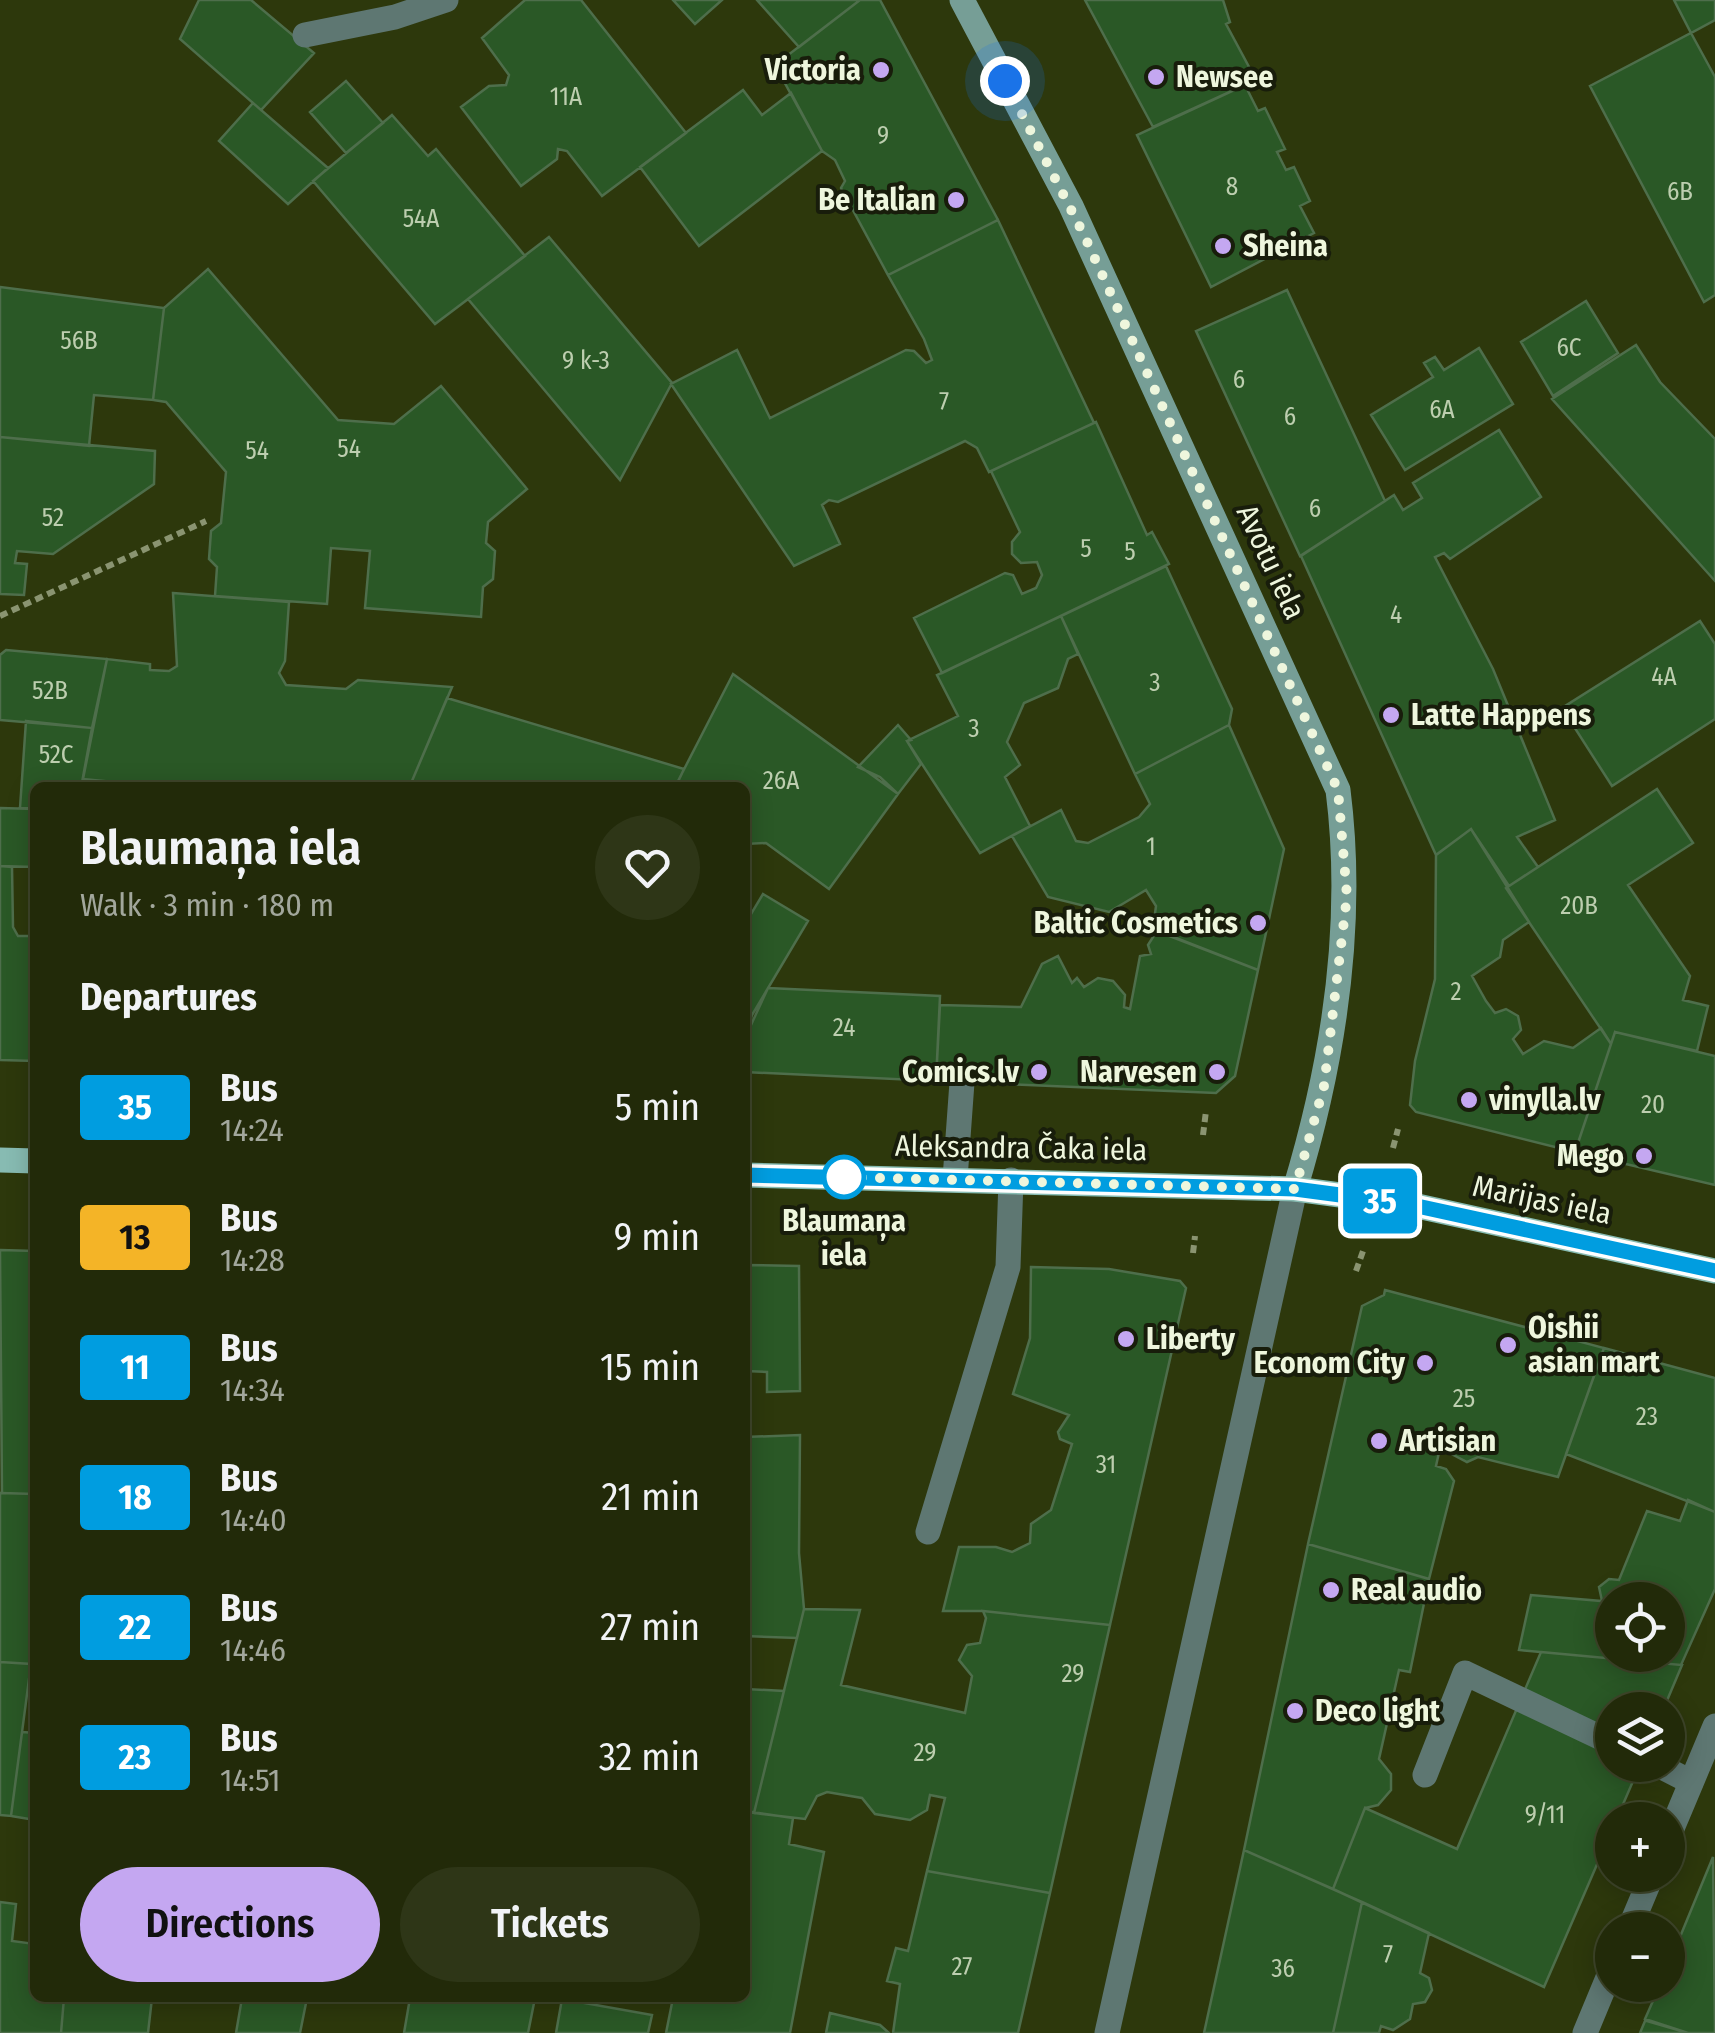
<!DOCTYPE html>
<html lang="en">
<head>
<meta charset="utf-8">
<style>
	:root { --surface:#222a09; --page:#2e3617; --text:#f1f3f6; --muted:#a2a79c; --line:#3f462a; --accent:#c4a7f1 }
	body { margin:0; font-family:"Fira Sans Condensed",sans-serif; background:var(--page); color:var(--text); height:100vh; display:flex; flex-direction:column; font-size:38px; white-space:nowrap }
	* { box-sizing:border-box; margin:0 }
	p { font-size:32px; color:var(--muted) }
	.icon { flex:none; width:55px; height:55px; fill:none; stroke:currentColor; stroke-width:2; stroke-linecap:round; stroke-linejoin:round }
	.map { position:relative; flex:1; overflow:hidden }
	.sheet { position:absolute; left:30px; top:782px; width:720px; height:1220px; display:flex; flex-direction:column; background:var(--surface); border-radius:15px; box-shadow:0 5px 25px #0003,0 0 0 2px var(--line) }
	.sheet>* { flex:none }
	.badge { padding:0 20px; border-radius:8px; font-size:35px; line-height:65px }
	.tools { position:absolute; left:1595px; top:1582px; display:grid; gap:20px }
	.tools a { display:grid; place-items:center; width:90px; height:90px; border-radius:50%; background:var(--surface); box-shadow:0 5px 25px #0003,0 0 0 2px var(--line); font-size:50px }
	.you { position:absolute; width:50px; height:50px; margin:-25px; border:8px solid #fff; border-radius:50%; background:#1a73e8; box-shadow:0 0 0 15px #1a73e833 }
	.map>.badge { position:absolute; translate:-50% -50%; box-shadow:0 0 0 5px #fff }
	h2 { padding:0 50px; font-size:38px; line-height:90px }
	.round { display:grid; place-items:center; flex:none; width:105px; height:105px; border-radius:52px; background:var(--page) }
	.head { display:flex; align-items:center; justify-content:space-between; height:170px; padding:0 50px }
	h1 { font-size:48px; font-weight:600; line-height:75px }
	.button { display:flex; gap:20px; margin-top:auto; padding:20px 50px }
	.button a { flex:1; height:115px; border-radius:60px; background:var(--accent); color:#111; font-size:40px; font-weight:600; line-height:115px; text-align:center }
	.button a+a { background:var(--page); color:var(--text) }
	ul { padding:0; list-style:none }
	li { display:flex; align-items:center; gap:30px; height:130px; padding:0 50px }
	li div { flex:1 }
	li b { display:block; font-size:38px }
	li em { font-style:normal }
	li .badge { min-width:110px; font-weight:700; text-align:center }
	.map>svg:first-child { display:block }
</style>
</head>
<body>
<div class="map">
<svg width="1715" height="2033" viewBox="0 0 1715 2033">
	<rect width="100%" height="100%" fill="#2d380c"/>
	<path fill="#2a5826" stroke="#4e6e4b" stroke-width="2.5" fill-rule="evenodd" d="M199,0h52l63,53 -53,57 -81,-71z
		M525,0h56l105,133 -84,63 -35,-45 -9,-2 -1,10 -36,27 -60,-79 28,-21 17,-1 3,-10 -27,-37z
		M673,0h49l-27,24z
		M757,0h103l-61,47z
		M860,0h20l118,220 -110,55 -47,-87 4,-7 -10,-21 -13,-9 -47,-86z
		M1085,0h138l7,22 -4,2 30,56 -103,47z
		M1674,0h41v20l-24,13z
		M1691,33l24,44v218l-11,7 -114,-216z
		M346,81l37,42 -37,30 -36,-41z
		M1245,85l13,26 7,-3 20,41 -8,3 9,18 8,-3 16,34 -10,5 14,27 -103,54 -74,-152z
		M743,90l19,25 29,-22 31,58 -123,95 -59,-79z
		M253,103l75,65 -40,36 -69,-63z
		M392,115l36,41 8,-7 89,107 -90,68 -122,-143z
		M998,220l96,203 -105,49 -12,-24 -12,-7 -127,61 -9,-2 -7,5 18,39 -46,22 -123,-182 66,-34 33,68 136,-68 8,1 12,12 6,-3 -8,-21 -36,-64z
		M549,237l123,146 -52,97 -152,-181z
		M208,269l130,151 56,4 47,-38 86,103 -39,33 -2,21 9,8 -2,28 -10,8 -2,30 -116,-9 5,-57 -39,-3 -4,56 -112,-8 2,-29 -8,-8 2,-28 10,-8 5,-51 -60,-70 -13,-2 11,-92z
		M0,287l164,21 -11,92 -59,-5 -5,51 -89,-9z
		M1287,290l98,211 -85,55 -104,-225z
		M1586,301l32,52 -65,43 -32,-54z
		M1636,345l24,37 55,57v142l-163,-182z
		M1479,348l34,56 -108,66 -34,-55 62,-38 -9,-14 11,-6 9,13z
		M1096,422l51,113 5,-3 17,32 -227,109 -28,-55 91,-45 8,2 9,19 14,-6 6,-13 -5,-13 -16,1 -9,-9v-12l8,-10 -29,-61z
		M1499,430l42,67 -91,62 -6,-6 -9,4 58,112 62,151 -38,17 21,30 -29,19 -38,-57 -35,26 -135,-299 93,-61 9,15 19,-12 -9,-15z
		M0,437l155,14 -1,33 -101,70 -36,-3 -2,12 12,1 -3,31 -24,-1z
		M1166,566l66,143 -3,16 -94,49 -74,-158z
		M173,593l116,9 -4,59 -6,12 7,12 60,4 12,-9 94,7 -43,101h-233l-93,-9 24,-120 43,5v6l19,1 8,-5z
		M1061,616l17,38 -10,5 -10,29 -34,15 -17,39 13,23 -15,12 25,49 -50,27 -73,-112 51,-25 -21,-41z
		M1700,621l15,23v75l-103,67 -50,-78z
		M6,650l101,9 -15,69 -92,-8v-65z
		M733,674l165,120 -69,95 -63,-46 -21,1v-56h-61l-7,-5z
		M447,698l237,71 -9,19h-266z
		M26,721l66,7 -11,60h-46v21l-15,-1z
		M898,725l13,15 -4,1 14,23 -23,30 -18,-17 -22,-10z
		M1229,725l55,124 -26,121 -105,-41 3,-23 -10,-16 -37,22 -61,-15 -36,-61 49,-26 15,31 12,2 51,-26 11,-13 -15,-30z
		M1657,789l36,54 -65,42 62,91 -7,24 25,6 -11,45 -82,-19 -4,12 -105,-156z
		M0,808l35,1v58l-35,-1z
		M1471,829l58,93 -26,18 -3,17 -28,19 14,25 9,12 11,-4 12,7 3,14 -8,9 10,15 21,-13 29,7 28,-20 10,16 -36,108 -159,-40 -6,-7 5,-44 20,-82 1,-124z
		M0,866l12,1 1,60 5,9h17v125l-35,-1z
		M763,894l45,27 -56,94 -7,23v-114z
		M1146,927l112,43 -23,106 -19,17 -280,-12 4,-76 81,2 21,-43 16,-8 14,27 5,-5 7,9 14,-9 15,3 12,14 -1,12 6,2 10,-53 11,-2 -3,-9 7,-11z
		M768,988l172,8 -4,85 -191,-9v-34z
		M1615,1032l100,24v129l-140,-33z
		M0,1250l35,1v243l-33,-1z
		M745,1265l54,1 1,125 -33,1v-20l-22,-1z
		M1031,1267l78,2 71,12 6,7 -76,337 -127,-14h-40l16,-64h37l16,5 18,-9 1,-19 20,-14 21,-66 -12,-5 -2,-7 11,-17 -56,-21 17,-56z
		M1385,1290l219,58 -46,129 -80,-20 -11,5 -27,-14 -4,18 10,3 8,12 -25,98 -121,-35 54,-238 22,-11z
		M1604,1348l111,30v134l-149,-58z
		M800,1435l-1,118 5,56 -7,29 -52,-2v-199z
		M0,1493l35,1v194l-7,-1 3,-23 -31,-2z
		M1688,1500l27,12v77l-34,76 -162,-15 12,-55 71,6 -3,-14 10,-8 10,1 28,-69 33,10zM1612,1600h56v55h-56z
		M1308,1544l121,35 -19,93 -11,-2 -20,89 12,15v16l-13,15 -13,3 -32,81 -89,-39z
		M804,1609l56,1 -19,75 124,28 7,-37 -13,-16 8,-15 13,-2 6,-25 -3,-7 127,14 -60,268 -123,-22 18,-73 -15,-3 -3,15 -17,10 -35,-6 -13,-16 -35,-6 -10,4 -12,23 -51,-6z
		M1541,1652l141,13 -19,45h-51v55h28l-96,222 -211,-98 32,-81 92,41z
		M0,1662l31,2 -20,152 -11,-1z
		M745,1689l39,2 -30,122 -9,-2z
		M22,1732l13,1v87l-24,-4z
		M745,1811l48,7 -4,26 35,8 -34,181h-124l7,-35h72z
		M1244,1850l118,52 -29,131h-129z
		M1713,1857l2,176h-27l-43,-14 15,-34h8v-19z
		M927,1871l123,22 -32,140h-125l7,-49 -13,-3 9,-33 12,3z
		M0,1902l16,2 -4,37 23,3v54h29l-3,35h-61z
		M1362,1902l67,31 -9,40 9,5 3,12 -7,12 -12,2 -3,15 -17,11 -12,-4 -2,7h-46z
		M64,1998h88l-4,35h-87z
		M242,1998h65l-7,35h-64z
		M410,1998h125l-7,35h-124z
		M562,1999l90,16 -4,18h-92z
		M830,2013l50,12 9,8h-63z
		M1645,2021h2l41,12h-48z"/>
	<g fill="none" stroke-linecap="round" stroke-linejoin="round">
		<path stroke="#8a9471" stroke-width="6" stroke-dasharray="8 5" stroke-linecap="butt" d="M0,616l206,-95
			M1203,1135l3,-24
			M1393,1148l5,-19
			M1193,1253l2,-17
			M1356,1271l7,-20"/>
		<path stroke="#5e7772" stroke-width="25" d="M305,35l90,-18 51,-17
			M955,1179l7,-97
			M928,1532l80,-265 3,-87
			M1658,1765l33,17
			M1425,1775l40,-102 147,70"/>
		<path stroke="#5e7772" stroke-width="25" d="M1668,1838l47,-112
			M1629,1930l23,-55
			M1107,2033l188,-844
			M1585,2033l27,-65"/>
		<path stroke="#769e96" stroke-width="25" d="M962,0l109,206 267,584c17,134 -4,270 -43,399"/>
		<path stroke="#87bbb2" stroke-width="25" d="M0,1160l35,1
			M745,1175l550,14 113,15 307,67"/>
	</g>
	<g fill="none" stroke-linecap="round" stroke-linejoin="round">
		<g stroke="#fff" stroke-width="22">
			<path id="line" d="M745,1175l550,14 113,15 307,67"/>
		</g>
		<use href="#line" stroke="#009de0" stroke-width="15"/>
		<path stroke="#eef6dd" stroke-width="10" stroke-dasharray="0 18" d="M844,1177l451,12 29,-103 16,-132 7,-58 -9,-106 -254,-555 -79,-154"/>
	</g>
	<g fill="#c4a7f1" stroke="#181d0b" stroke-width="4">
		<circle cx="881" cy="70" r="10"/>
		<circle cx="1156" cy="77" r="10"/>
		<circle cx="956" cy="200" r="10"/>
		<circle cx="1223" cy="246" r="10"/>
		<circle cx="1391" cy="715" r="10"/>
		<circle cx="1258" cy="923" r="10"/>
		<circle cx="1039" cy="1072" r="10"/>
		<circle cx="1217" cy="1072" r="10"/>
		<circle cx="1469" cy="1100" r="10"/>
		<circle cx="1644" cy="1156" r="10"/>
		<circle cx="1126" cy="1339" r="10"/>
		<circle cx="1508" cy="1345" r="10"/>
		<circle cx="1425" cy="1363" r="10"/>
		<circle cx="1379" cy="1441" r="10"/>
		<circle cx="1331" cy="1590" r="10"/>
		<circle cx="1295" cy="1711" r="10"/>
	</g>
	<circle fill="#fff" stroke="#009de0" stroke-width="5" cx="844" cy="1177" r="20"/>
	<g text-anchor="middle" stroke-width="8" stroke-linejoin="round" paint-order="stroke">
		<g font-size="25" fill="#bdceaf">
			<text x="566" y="105">11A</text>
			<text x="883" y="144">9</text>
			<text x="1232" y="195">8</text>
			<text x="1680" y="200">6B</text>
			<text x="421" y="227">54A</text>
			<text x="79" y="349">56B</text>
			<text x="1569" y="356">6C</text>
			<text x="586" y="369">9 k-3</text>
			<text x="1239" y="388">6</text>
			<text x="944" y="410">7</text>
			<text x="1442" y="418">6A</text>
			<text x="1290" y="425">6</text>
			<text x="349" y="457">54</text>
			<text x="257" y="459">54</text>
			<text x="1315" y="517">6</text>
			<text x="53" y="526">52</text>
			<text x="1086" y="557">5</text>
			<text x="1130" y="560">5</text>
			<text x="1396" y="623">4</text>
			<text x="1664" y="685">4A</text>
			<text x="1155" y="691">3</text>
			<text x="50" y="699">52B</text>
			<text x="974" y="737">3</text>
			<text x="56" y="763">52C</text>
			<text x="781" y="789">26A</text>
			<text x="1151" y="855">1</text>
			<text x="1579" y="914">20B</text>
			<text x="1456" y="1000">2</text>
			<text x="844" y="1036">24</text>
			<text x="1653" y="1113">20</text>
			<text x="1464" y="1407">25</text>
			<text x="1647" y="1425">23</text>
			<text x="1106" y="1473">31</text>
			<text x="1073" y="1682">29</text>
			<text x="925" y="1761">29</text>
			<text x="1545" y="1823">9/11</text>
			<text x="1388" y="1963">7</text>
			<text x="962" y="1975">27</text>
			<text x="1283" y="1977">36</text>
		</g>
		<g font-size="30" font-weight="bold" fill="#eef6dd" stroke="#181d0b" text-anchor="start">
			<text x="861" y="80" text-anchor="end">Victoria</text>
			<text x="1176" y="87">Newsee</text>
			<text x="936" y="210" text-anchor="end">Be Italian</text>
			<text x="1243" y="256">Sheina</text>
			<text x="1411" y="725">Latte Happens</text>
			<text x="1238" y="933" text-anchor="end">Baltic Cosmetics</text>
			<text x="1019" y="1082" text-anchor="end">Comics.lv</text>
			<text x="1197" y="1082" text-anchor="end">Narvesen</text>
			<text x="1489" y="1110">vinylla.lv</text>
			<text x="1624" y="1166" text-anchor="end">Mego</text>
			<text x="1528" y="1338">Oishii<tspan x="1528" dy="34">asian mart</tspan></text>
			<text x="1146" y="1349">Liberty</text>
			<text x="1405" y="1373" text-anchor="end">Econom City</text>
			<text x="1399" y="1451">Artisian</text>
			<text x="1351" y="1600">Real audio</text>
			<text x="1315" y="1721">Deco light</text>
		</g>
		<g font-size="30" fill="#eef6dd" stroke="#181d0b">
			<text transform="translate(1271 562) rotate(65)" y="10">Avotu iela</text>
			<text transform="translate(1021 1148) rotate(1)" y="10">Aleksandra Čaka iela</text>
			<text transform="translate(1542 1200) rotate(12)" y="10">Marijas iela</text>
		</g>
		<g font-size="30" font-weight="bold" fill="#eef6dd" stroke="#181d0b">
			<text x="844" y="1231">Blaumaņa<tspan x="844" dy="34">iela</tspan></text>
		</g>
	</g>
</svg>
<div class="tools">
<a><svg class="icon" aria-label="locate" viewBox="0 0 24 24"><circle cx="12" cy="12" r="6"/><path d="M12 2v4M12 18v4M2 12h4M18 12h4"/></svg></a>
<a><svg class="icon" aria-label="layers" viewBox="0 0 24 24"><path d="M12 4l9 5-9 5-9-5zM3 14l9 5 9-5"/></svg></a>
<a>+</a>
<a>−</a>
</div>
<div class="you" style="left:1005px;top:81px"></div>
<b class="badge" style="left:1380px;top:1201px;background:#009de0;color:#fff">35</b>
<section class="sheet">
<div class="head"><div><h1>Blaumaņa iela</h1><p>Walk · 3 min · 180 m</p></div><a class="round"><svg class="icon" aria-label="heart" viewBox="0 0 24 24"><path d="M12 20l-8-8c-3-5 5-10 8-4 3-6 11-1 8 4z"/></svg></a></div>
<h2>Departures</h2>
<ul>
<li><span class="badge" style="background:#009de0;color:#fff">35</span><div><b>Bus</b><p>14:24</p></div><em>5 min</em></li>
<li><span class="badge" style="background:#f4b427;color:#111">13</span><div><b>Bus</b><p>14:28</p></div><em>9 min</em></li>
<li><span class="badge" style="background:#009de0;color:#fff">11</span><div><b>Bus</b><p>14:34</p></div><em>15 min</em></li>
<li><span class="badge" style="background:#009de0;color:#fff">18</span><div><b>Bus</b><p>14:40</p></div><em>21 min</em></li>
<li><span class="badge" style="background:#009de0;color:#fff">22</span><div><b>Bus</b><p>14:46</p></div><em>27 min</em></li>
<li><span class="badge" style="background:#009de0;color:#fff">23</span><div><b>Bus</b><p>14:51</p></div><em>32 min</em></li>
</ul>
<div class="button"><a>Directions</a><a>Tickets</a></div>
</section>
</div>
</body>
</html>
